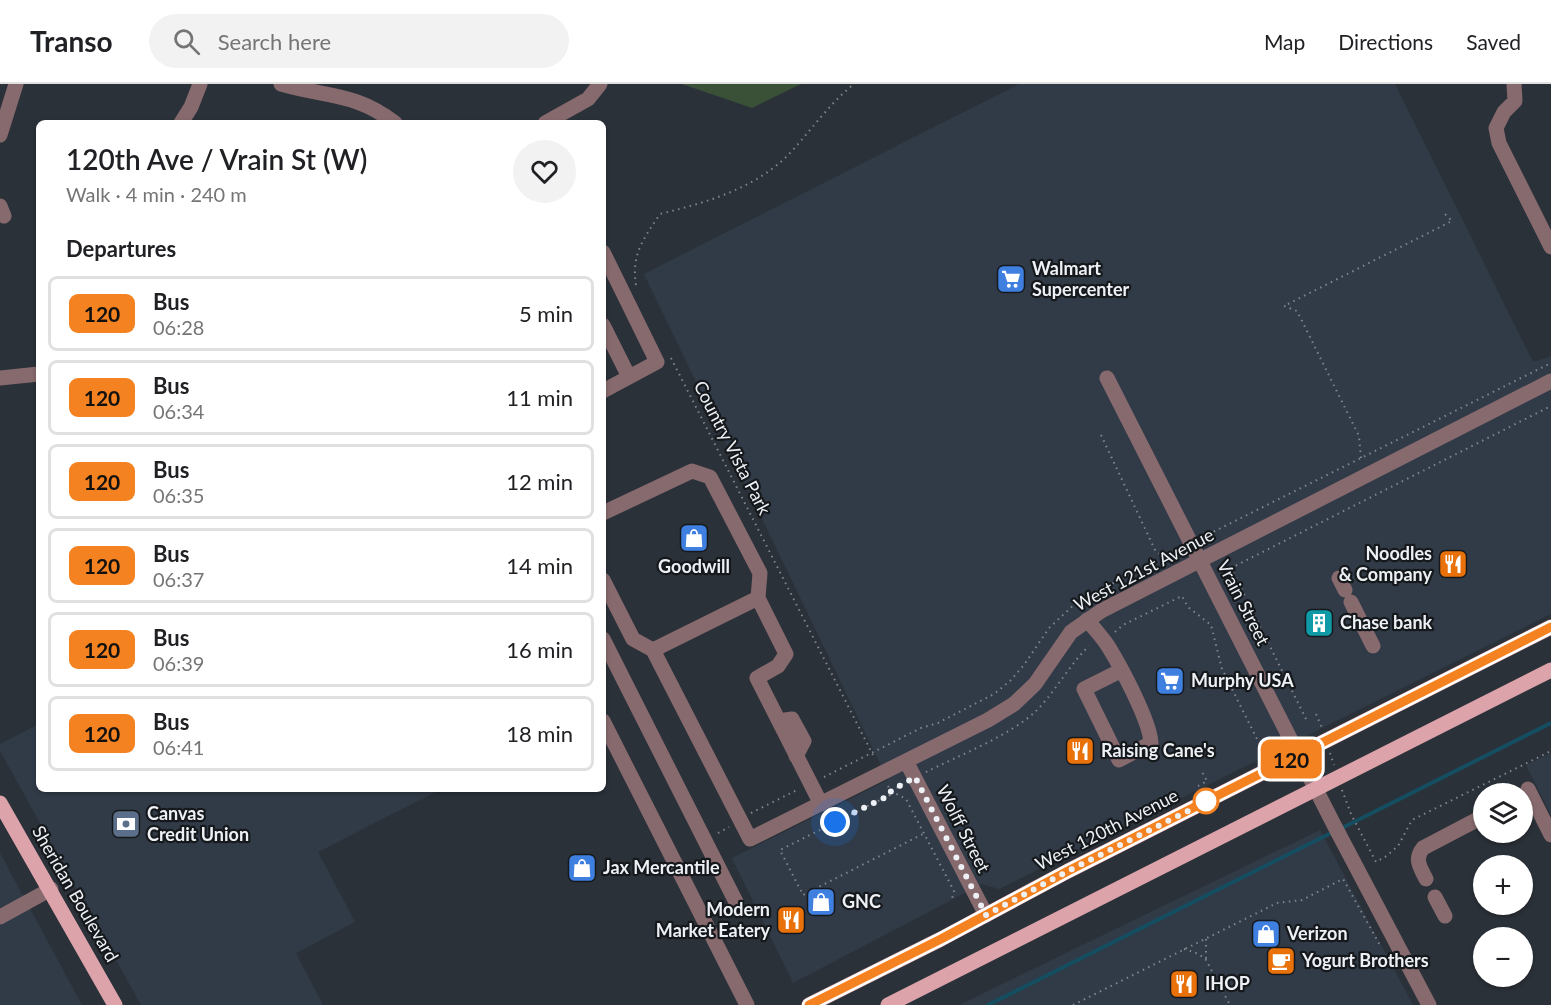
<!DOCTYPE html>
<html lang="en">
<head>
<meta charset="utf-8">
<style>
	:root { --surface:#fff; --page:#f2f2f2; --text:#202124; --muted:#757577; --line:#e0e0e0 }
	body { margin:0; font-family:Lato,sans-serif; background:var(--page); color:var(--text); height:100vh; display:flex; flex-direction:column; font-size:22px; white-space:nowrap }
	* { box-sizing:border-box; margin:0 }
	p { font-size:20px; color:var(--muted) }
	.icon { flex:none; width:33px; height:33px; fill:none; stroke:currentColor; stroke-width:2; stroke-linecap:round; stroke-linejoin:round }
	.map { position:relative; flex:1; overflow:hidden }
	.details { position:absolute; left:36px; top:36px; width:570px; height:672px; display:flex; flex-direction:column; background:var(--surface); border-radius:9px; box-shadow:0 2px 4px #0004 }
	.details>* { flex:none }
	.badge { padding:0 12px; border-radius:9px; font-size:21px; line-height:39px }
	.fabs { position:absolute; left:1473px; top:699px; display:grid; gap:12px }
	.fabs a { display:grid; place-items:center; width:60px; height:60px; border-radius:50%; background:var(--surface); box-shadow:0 2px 4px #0004; font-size:30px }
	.you { position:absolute; width:30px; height:30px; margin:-15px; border:4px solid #fff; border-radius:50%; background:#1a73e8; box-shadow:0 0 0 9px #1a73e833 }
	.map>.badge { position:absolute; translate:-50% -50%; box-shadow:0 0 0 3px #fff }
	h2 { padding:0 30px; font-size:22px; line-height:54px }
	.round { display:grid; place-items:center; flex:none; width:63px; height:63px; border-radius:32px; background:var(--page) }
	.headline { display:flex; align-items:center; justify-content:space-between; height:102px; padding:0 30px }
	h1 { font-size:28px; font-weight:600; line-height:45px }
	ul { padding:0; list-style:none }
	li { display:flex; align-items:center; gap:18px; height:75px; margin:0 12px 9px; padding:0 18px; border:3px solid var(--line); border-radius:9px }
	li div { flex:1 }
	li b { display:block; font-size:22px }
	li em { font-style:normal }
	li .badge { min-width:66px; font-weight:700; text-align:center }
	header { display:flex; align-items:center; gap:36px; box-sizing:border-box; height:84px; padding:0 30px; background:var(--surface); border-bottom:2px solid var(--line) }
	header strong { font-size:28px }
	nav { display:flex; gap:33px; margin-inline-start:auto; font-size:21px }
	.search { width:420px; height:54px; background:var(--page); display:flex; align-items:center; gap:15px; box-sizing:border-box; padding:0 21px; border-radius:33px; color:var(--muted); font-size:22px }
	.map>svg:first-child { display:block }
</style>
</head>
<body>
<header>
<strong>Transo</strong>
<div class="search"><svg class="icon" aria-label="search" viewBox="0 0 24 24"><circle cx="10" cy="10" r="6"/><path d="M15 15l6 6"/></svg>Search here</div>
<nav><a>Map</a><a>Directions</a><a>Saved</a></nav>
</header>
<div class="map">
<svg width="1551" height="921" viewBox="0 0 1551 921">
	<rect width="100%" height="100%" fill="#2b3139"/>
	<path fill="#313b48" d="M1019,0h376l138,278 18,-6v258l-552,275 -17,-5 -189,99 -61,-125 156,-78 -244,-506z
		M39,640v65h402l-123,63 37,70 -59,31 27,52h-182l-141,-254v-7z
		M1551,669v62l-25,-50z
		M1320,746l93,175h-454z
		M0,769l82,152h-82z"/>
	<path fill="#3a5138" d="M682,0h119l-49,24z"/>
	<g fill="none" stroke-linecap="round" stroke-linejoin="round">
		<path stroke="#154d61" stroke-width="4" d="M1340,745l211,-106
			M988,921l345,-173"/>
		<path stroke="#81868d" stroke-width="2" stroke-dasharray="1.5 4.5" stroke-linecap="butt" d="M636,201c-5,-31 8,-47 24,-71 48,-12 97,-26 131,-62 21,-23 39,-49 63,-68
			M671,274l204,401
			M1101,351l55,117 10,4
			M1361,374l-2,-22 -62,-125 -13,-5 168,-85 -10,-10
			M1203,453l348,-174
			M1115,548l8,-7 59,-29 6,11 23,18 11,44 37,74
			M1316,630l6,14
			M1306,635l-75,-151 320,-162
			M1330,669l4,12
			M926,688c32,-16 85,-37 110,-61 20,-20 33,-46 53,-65
			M824,693l97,-49 17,-5 56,-29 16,-13 14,-16 25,-37 28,-26 102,-53
			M903,700l-12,7 -1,4 -110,55 23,45 120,-61
			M888,702l3,5 15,8 48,92 -2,8
			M1198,702l9,-5 -5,-9
			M1342,706l9,24 25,48 9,-5 13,-11 14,-26 139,-69
			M751,729l46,-23
			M718,749l11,-6
			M1206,855v21
			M1184,865l15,5 7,6 24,45
			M1073,921l204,-102 25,-3 41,-21 37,66"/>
		<path stroke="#876a6e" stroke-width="15" d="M281,0c44,13 74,8 114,39
			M1514,0l1,17 -11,11 -8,16 3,15 52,104
			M181,39l10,-16 9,-23
			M545,39l43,-24 12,-15
			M0,51l16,-51
			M0,122l4,10
			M603,168l54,110 -54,29
			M603,241l26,52
			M0,294l39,-4
			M1107,294l226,445 96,182
			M603,429l89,-42 18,6 50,96 -2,25
			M1339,494l6,12
			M603,496l30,59 20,11
			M1351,518l22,44
			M1087,536c7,8 15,17 21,26 13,21 42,75 43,97l-32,17 -35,-71 36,-18
			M603,555l134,265
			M603,637l144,284
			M779,637l13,-2 12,22 -8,15
			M906,677l80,154
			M1528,705l23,46
			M821,720l-64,-126 21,-12 8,-12 -28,-56 -105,52 97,189 238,-119 26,-16 21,-20 36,-52 30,-21 450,-230
			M1426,795c-6,-12 -12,-20 -3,-31l61,-32
			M1435,813l10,19
			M0,833l51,-28"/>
		<path stroke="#dca3aa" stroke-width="15" d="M0,719l115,202
			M809,921l132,-66 127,-68 483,-244
			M888,921l663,-335"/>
	</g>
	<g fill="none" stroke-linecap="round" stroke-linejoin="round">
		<g stroke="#fff" stroke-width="14">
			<path id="line" d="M809,921l132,-66 127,-68 483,-244"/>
		</g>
		<use href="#line" stroke="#f58220" stroke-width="9"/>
		<path stroke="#edf1f6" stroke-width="6" stroke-dasharray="0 10.8" d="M835,738l55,-27 1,-4 24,-14 71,138 82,-44 140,-70h-2"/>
	</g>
	<defs>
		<g id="supermarket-square" transform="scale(1.5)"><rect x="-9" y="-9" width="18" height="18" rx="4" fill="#3f7fe0" stroke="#16191c"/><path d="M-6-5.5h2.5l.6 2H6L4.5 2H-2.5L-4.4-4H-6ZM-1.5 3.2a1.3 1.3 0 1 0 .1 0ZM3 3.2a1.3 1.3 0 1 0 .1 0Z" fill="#fff"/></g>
		<g id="shop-square" transform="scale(1.5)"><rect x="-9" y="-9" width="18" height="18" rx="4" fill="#3f7fe0" stroke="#16191c"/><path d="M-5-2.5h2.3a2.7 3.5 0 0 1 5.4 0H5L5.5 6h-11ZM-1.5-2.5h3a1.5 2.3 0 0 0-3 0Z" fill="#fff"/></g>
		<g id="restaurant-square" transform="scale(1.5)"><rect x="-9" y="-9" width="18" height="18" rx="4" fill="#e8710a" stroke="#16191c"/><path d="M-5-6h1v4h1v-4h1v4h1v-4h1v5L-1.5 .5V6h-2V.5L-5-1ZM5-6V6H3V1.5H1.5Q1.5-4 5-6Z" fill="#fff"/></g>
		<g id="building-square" transform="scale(1.5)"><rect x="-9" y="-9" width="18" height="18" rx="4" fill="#0f9aa8" stroke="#16191c"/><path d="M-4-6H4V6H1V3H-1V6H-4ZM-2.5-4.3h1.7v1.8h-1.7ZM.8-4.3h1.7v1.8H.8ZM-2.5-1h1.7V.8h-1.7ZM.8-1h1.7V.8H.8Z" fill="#fff"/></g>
		<g id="bank-square" transform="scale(1.5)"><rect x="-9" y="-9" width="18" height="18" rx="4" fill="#5c6f8a" stroke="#16191c"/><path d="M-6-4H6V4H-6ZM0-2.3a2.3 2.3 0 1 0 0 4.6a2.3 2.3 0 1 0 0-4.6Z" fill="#fff"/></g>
		<g id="cafe-square" transform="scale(1.5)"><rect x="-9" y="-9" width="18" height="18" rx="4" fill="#e8710a" stroke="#16191c"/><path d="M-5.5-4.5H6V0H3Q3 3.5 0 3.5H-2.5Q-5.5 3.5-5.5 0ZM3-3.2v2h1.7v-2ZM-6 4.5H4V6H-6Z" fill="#fff"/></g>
	</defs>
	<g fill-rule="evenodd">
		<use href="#supermarket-square" x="1011" y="195"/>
		<use href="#shop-square" x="694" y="454"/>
		<use href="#restaurant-square" x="1453" y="480"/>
		<use href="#building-square" x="1319" y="539"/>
		<use href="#supermarket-square" x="1170" y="597"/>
		<use href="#restaurant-square" x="1080" y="667"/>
		<use href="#bank-square" x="126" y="740"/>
		<use href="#shop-square" x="582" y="784"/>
		<use href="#shop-square" x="821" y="818"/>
		<use href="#restaurant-square" x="791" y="836"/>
		<use href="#shop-square" x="1266" y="850"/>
		<use href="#cafe-square" x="1281" y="877"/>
		<use href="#restaurant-square" x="1184" y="900"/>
	</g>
	<circle fill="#fff" stroke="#f58220" stroke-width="3" cx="1206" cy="717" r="12"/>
	<g text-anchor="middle" stroke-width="4.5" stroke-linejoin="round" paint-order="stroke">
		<g font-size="18" font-weight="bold" fill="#edf1f6" stroke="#16191c" text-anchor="start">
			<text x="1032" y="191">Walmart<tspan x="1032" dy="21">Supercenter</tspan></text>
			<text x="1432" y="476" text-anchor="end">Noodles<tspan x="1432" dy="21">&amp; Company</tspan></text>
			<text x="694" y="489" text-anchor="middle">Goodwill</text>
			<text x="1340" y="545">Chase bank</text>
			<text x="1191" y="603">Murphy USA</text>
			<text x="1101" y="673">Raising Cane's</text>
			<text x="147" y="736">Canvas<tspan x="147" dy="21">Credit Union</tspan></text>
			<text x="603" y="790">Jax Mercantile</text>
			<text x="842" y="824">GNC</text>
			<text x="770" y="832" text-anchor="end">Modern<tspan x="770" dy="21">Market Eatery</tspan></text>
			<text x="1287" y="856">Verizon</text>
			<text x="1302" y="883">Yogurt Brothers</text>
			<text x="1205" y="906">IHOP</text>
		</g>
		<g font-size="18" fill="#edf1f6" stroke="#16191c">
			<text transform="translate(732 364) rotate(63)" y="6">Country Vista Park</text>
			<text transform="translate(1144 486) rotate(-28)" y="6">West 121st Avenue</text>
			<text transform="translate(1243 519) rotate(63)" y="6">Vrain Street</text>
			<text transform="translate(963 745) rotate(63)" y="6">Wolff Street</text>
			<text transform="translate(1107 746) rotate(-27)" y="6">West 120th Avenue</text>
			<text transform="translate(75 810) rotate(60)" y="6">Sheridan Boulevard</text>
		</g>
	</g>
</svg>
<div class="fabs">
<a><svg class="icon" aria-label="layers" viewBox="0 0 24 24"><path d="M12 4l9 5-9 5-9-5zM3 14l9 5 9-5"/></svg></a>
<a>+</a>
<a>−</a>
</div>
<div class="you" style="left:835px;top:738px"></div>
<b class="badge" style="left:1291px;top:675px;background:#f58220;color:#111">120</b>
<section class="details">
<div class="headline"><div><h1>120th Ave / Vrain St (W)</h1><p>Walk · 4 min · 240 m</p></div><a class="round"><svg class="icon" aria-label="heart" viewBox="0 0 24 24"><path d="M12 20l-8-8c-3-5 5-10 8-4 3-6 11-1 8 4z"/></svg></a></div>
<h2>Departures</h2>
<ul>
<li><span class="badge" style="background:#f58220;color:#111">120</span><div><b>Bus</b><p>06:28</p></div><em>5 min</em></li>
<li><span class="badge" style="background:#f58220;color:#111">120</span><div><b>Bus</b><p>06:34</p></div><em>11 min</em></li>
<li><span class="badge" style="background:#f58220;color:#111">120</span><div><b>Bus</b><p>06:35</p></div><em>12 min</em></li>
<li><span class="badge" style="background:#f58220;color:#111">120</span><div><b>Bus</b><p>06:37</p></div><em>14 min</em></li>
<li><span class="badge" style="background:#f58220;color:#111">120</span><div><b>Bus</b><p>06:39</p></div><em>16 min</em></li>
<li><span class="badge" style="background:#f58220;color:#111">120</span><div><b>Bus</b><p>06:41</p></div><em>18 min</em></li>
</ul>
</section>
</div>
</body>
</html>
